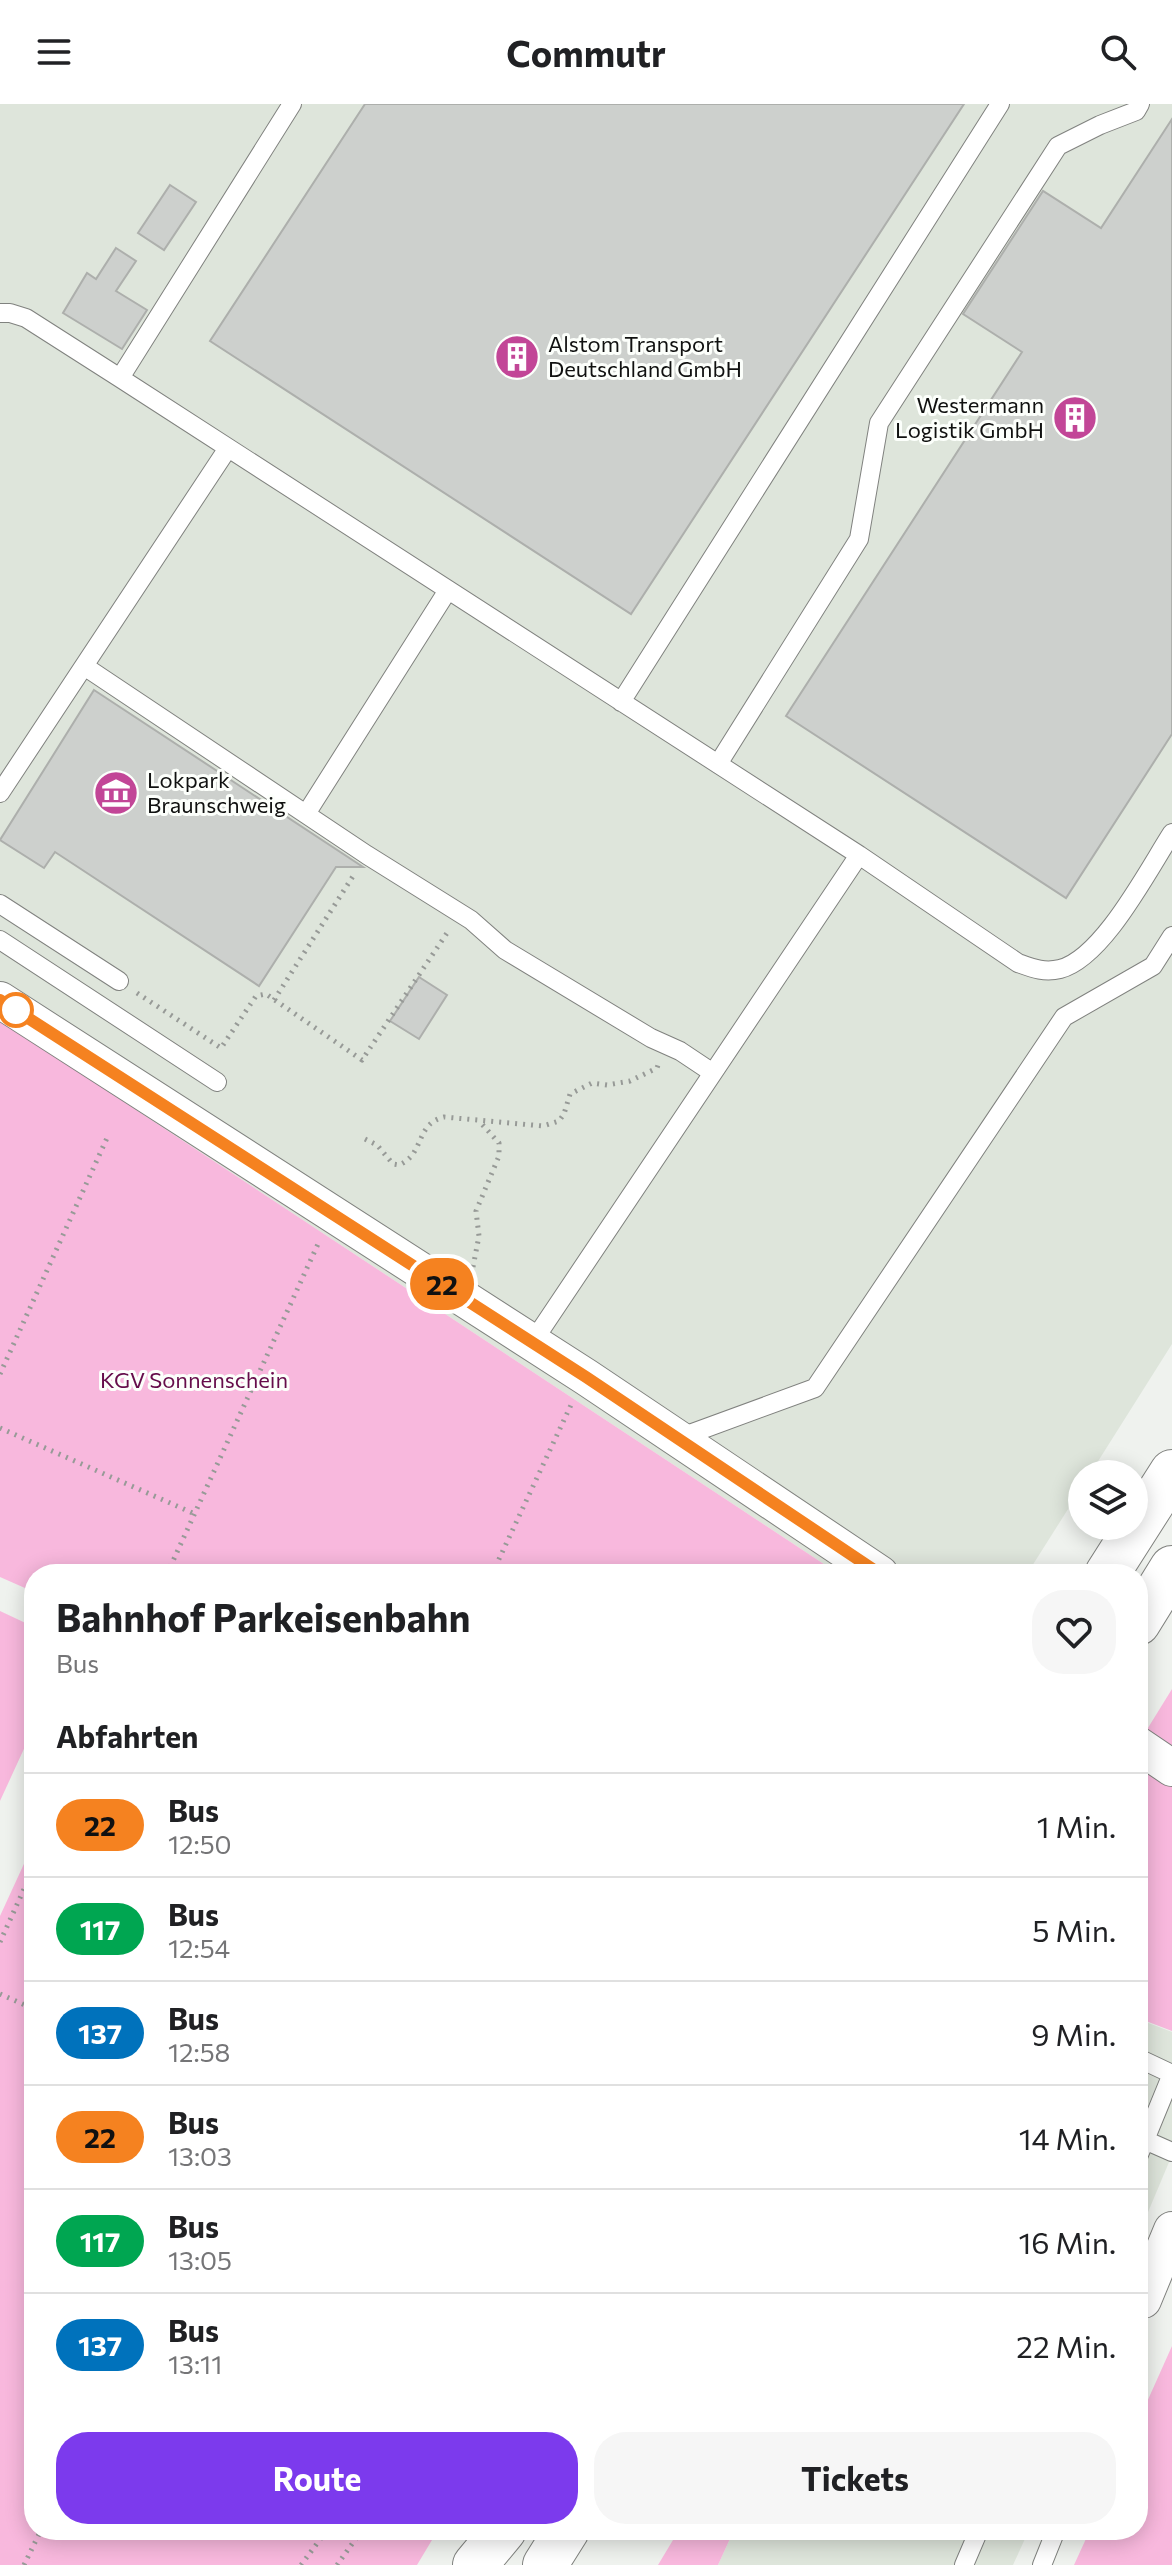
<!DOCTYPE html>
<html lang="de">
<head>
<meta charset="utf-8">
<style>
	:root { --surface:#fff; --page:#f6f6f6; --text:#202124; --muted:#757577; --line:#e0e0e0; --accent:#7c3aed }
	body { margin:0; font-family:Commissioner,sans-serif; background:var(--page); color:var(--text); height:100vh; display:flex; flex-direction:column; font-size:30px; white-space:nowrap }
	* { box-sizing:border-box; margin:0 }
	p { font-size:26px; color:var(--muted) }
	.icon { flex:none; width:44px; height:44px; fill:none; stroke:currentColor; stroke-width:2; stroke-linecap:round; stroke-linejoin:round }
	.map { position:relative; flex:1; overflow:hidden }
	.drawer { position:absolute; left:24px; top:1460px; width:1124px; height:976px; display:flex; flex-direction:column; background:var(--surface); border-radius:32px; box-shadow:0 4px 20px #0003 }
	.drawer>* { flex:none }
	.badge { padding:0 16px; border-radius:26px; font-size:28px; line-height:52px }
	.buttons { position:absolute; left:1068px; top:1356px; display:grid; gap:16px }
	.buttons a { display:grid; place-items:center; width:80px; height:80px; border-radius:50%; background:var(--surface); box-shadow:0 4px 20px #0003; font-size:40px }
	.map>.badge { position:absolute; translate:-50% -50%; box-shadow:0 0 0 4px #fff }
	h2 { padding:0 32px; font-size:30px; line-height:72px }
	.round { display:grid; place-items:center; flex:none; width:84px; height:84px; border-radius:32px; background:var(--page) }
	.headline { display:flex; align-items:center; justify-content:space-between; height:136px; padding:0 32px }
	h1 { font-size:38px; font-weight:700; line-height:60px }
	.cta { display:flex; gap:16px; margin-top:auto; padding:16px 32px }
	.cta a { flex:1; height:92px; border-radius:32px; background:var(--accent); color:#fff; font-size:32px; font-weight:700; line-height:92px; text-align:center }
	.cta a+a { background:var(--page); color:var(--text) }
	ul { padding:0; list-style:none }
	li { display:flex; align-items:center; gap:24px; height:104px; padding:0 32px; border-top:2px solid var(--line) }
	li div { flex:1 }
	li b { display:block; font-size:30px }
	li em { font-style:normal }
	li .badge { min-width:88px; font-weight:700; text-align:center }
	header { display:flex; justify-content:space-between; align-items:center; height:104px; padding:0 32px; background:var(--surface); font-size:36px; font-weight:700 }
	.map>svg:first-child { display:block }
</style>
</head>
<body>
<header><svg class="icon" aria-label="menu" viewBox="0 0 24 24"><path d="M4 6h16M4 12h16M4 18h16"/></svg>Commutr<svg class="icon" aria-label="search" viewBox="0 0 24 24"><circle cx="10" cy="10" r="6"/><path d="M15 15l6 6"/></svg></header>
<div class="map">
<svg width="1172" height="2461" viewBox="0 0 1172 2461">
	<rect width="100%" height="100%" fill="#eff2ee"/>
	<path fill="#dee5db" d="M0,0h1172v1240l-82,130h-8v13l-55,87h-188l-839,-554z
		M1138,1915l34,13v123l-34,81z
		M734,2426h295l-16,35h-295z"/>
	<path fill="#f8b8dd" d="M0,916l839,554h-805v18l-34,-15z
		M0,1507l34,16v100l-34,74z
		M1172,1585v342l-34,-13v-274z
		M34,1738v688h404l-21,35h-417v-649z
		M1172,2242v219h-98l16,-35h48v-108z
		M679,2426h55l-16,35h-60z"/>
	<path fill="#cdd0cd" stroke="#adafac" stroke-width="2" d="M365,0h599l-333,510 -421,-273z
		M1172,15v615l-106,164 -280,-182 236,-364 -59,-38 80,-123 58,37z
		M170,81l26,17 -32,48 -26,-17z
		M116,144l20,13 -20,30 31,19 -25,39 -59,-36 24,-40 9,6z
		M94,586l269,177h-27l-77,119 -204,-134 -11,16 -44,-28z
		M419,873l28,18 -28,44 -29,-18z"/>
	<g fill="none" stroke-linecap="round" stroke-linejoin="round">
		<g stroke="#80827f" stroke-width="20">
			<path id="lane" d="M0,209h10l16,5 94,60 739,477 159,108c14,5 26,10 42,6 43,-11 88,-99 112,-136
				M120,274l172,-274
				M84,562l283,189 104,65 34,30 146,88 29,13 33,22
				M621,598l379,-598
				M718,660l141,-225 20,-116 179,-277 42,-21 36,-14 4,-7
				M0,689l228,-345
				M306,710l142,-224
				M0,800l119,77
				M0,836l217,142
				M532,1239l327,-488
				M676,1335l139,-51 249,-371 89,-51 19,-30
				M1138,1954l34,16
				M1138,2033l34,15
				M1138,2053l34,-83
				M964,2461l15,-35
				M1042,2461l14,-35"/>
		</g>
		<g stroke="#80827f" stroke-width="38">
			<path id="street" d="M0,896l586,377 294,197
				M1138,1641l34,23
				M1143,2196l29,-70"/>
		</g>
		<g stroke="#80827f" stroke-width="46">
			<path id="highway" d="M1107,1470l65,-102
				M1138,1519l34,-55
				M475,2461l29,-35
				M545,2461l22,-35"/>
		</g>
		<path stroke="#979a97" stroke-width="5" stroke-dasharray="2 6" stroke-linecap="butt" d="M137,889l84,55 35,-52 10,-2 96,66 85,-127
			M274,896l81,-127
			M365,1035l12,6 16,19 6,1c26,-11 16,-41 45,-48l99,9 16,-5 5,-7 6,-20 22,-11 15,2 23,-4 27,-13 1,-3
			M473,1163l6,-31 -3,-25 23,-55v-13l-19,-21
			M0,1270l107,-236
			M0,1324l195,86
			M167,1470l151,-330
			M492,1470l79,-169
			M0,1838l34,-75
			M0,1890l34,15
			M24,2461l17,-35
			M301,2461l26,-35
			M337,2461l25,-35"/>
		<use href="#lane" stroke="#fff" stroke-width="18"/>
		<use href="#street" stroke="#fff" stroke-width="36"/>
		<use href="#highway" stroke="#fff" stroke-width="44"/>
	</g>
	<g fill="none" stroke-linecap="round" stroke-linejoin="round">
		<g stroke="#fff" stroke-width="18">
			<path id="line" d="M0,896l586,377 294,197"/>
		</g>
		<use href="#line" stroke="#f58220" stroke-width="12"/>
	</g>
	<defs>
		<g id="building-disc" transform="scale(2.3)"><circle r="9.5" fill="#c24697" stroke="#fcfffb"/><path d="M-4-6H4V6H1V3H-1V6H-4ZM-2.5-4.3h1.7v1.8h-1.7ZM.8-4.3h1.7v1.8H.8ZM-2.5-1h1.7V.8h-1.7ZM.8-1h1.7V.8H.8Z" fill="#fff"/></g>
		<g id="museum-disc" transform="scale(2.3)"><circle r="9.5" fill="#c24697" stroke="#fcfffb"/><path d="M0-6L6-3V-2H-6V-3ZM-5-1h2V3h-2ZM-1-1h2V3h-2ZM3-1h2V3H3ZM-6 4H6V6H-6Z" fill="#fff"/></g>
	</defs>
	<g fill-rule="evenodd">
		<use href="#building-disc" x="517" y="253"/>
		<use href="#building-disc" x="1075" y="314"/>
		<use href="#museum-disc" x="116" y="689"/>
	</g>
	<circle fill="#fff" stroke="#f58220" stroke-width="4" cx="16" cy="906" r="16"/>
	<g text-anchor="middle" stroke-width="6" stroke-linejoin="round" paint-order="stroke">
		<g font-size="22" fill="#101110" stroke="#fcfffb" text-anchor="start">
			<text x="548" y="248">Alstom Transport<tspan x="548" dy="25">Deutschland GmbH</tspan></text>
			<text x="1044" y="309" text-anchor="end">Westermann<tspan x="1044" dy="25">Logistik GmbH</tspan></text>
			<text x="147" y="684">Lokpark<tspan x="147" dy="25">Braunschweig</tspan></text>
		</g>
		<g font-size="22" fill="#660d4b" stroke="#fcfffb">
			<text x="194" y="1284">KGV Sonnenschein</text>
		</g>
	</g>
</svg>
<div class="buttons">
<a><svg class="icon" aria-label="layers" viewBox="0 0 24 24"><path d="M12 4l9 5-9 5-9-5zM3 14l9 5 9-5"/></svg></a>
</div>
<b class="badge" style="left:442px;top:1180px;background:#f58220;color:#111">22</b>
<section class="drawer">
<div class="headline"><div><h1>Bahnhof Parkeisenbahn</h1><p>Bus</p></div><a class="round"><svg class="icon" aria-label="heart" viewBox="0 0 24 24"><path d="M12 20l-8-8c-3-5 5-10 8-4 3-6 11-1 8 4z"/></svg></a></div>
<h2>Abfahrten</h2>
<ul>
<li><span class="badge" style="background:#f58220;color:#111">22</span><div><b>Bus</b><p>12:50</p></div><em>1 Min.</em></li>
<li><span class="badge" style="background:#00a651;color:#fff">117</span><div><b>Bus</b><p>12:54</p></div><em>5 Min.</em></li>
<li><span class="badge" style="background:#0072bc;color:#fff">137</span><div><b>Bus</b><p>12:58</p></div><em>9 Min.</em></li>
<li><span class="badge" style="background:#f58220;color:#111">22</span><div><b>Bus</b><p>13:03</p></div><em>14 Min.</em></li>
<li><span class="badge" style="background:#00a651;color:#fff">117</span><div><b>Bus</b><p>13:05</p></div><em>16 Min.</em></li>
<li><span class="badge" style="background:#0072bc;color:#fff">137</span><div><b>Bus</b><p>13:11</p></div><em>22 Min.</em></li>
</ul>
<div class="cta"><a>Route</a><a>Tickets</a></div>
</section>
</div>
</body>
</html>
